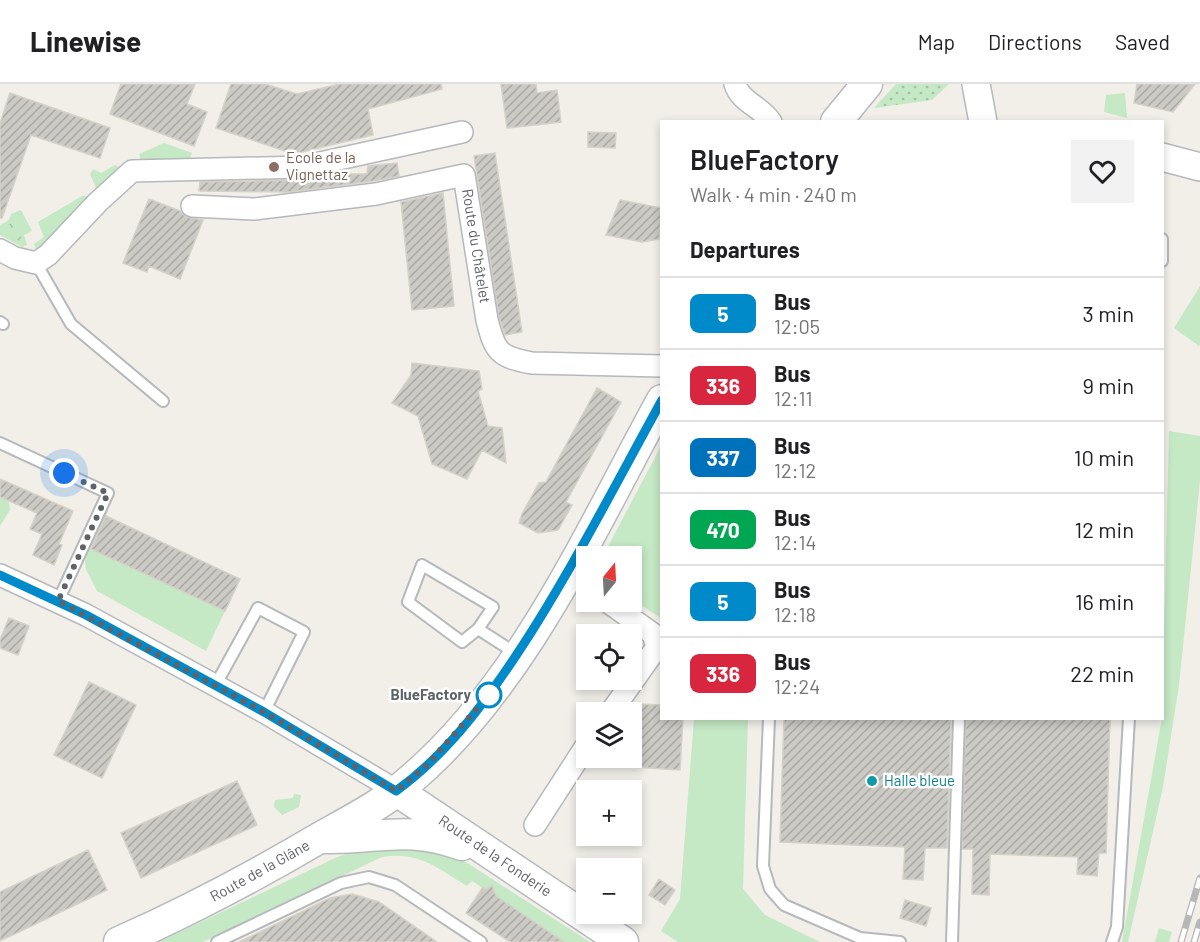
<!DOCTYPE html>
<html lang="en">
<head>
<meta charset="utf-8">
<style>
	:root { --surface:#fff; --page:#f2f2f2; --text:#202124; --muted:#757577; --line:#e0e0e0 }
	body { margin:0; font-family:Barlow,sans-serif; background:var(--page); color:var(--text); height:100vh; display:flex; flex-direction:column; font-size:22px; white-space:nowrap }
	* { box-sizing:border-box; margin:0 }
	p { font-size:20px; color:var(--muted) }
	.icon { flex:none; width:33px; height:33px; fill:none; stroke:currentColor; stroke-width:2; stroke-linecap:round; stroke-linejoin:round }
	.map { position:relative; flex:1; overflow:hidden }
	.drawer { position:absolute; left:660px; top:36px; width:504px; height:600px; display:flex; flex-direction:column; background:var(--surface); border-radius:0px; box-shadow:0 3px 9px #0003 }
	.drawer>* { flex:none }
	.badge { padding:0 12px; border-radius:9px; font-size:21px; line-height:39px }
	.needle { width:39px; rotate:18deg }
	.fabs { position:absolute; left:576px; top:462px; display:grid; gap:12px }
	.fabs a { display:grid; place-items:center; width:66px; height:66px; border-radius:0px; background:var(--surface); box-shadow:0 3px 9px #0003; font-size:30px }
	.you { position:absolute; width:30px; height:30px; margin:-15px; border:4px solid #fff; border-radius:50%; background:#1a73e8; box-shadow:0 0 0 9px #1a73e833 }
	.map>.badge { position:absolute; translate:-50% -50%; box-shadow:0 0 0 3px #fff }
	h2 { padding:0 30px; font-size:22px; line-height:54px }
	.round { display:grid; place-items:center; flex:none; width:63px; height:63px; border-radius:0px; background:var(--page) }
	.summary { display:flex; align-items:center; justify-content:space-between; height:102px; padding:0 30px }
	h1 { font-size:28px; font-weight:600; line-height:45px }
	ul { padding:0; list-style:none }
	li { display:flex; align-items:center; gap:18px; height:72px; padding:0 30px; border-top:2px solid var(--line) }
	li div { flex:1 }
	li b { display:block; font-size:22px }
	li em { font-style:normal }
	li .badge { min-width:66px; font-weight:700; text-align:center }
	header { display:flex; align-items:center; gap:36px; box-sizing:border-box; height:84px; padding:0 30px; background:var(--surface); border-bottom:2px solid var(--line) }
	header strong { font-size:28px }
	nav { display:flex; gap:33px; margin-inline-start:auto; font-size:21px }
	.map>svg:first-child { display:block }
</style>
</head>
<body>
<header>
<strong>Linewise</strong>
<nav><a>Map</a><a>Directions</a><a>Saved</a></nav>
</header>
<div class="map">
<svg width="1200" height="858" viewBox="0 0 1200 858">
	<defs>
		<pattern id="forest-crowns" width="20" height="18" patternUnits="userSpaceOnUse" patternTransform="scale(1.5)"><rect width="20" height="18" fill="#c5e8c5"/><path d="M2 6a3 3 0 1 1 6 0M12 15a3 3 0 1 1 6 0" fill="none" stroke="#a3c0a4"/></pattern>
		<pattern id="park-dots" width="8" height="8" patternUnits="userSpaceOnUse" patternTransform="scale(1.5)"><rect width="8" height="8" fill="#c5e8c5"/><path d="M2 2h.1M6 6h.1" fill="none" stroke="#a3c0a4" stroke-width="1.8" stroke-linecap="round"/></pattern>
		<pattern id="building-hatch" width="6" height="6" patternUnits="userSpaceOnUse" patternTransform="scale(1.5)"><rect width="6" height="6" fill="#cccac5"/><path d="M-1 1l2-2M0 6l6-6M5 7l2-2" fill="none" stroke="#a9a8a4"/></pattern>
	</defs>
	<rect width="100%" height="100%" fill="#f1efe8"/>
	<path fill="#c5e8c5" d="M1125,9l2,25 -23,-6 2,-17z
		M164,59l28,10 -4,10h-46l-3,-9z
		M115,81l6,3 -23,24 -8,-18 3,-5 8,4z
		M82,112h6v9l-51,47 -3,-8 10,-7 -6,-15z
		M21,126l11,21 -8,4 3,10 -5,2 -22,-12v-10l9,-5 2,-6z
		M1200,202v58l-1,2 -25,-18z
		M1169,347l31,5v45l-21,204 -16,102 -35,155h-6l40,-224z
		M661,362v172l-29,-19v-43h-29z
		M0,413l9,5 1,8 -10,16z
		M104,425l4,2 -17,38 134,62 -19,40 -109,-60 -11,-22 -2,-16z
		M694,635h54l-5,170 22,26 55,27h-142l-17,-11 19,-32z
		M294,710l7,1 -2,12 -17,8 -8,-8 1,-7 18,-2z
		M389,760l54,8 21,9 126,81h-27l-91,-61 -5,5c-30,-18 -48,-35 -85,-29l-179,85h-44l176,-84 30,-11z
		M1159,844l13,4 -3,10h-14z"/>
	<path fill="url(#forest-crowns)" d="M85,116l-41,46 -5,1v-4l9,-7 -1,-8z
		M19,130l5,11 -3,9 1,8 -18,-8 -2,-4c10,-4 9,-13 17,-16z"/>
	<path fill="url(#park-dots)" d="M896,0h53l-17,16 -58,8z"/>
	<path fill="url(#building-hatch)" stroke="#d6d1c6" stroke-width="1.5" d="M121,0h74l-8,20 20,8 -13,34 -84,-32z
		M231,0h34l32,10 43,-10h101l1,5 -74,20 5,26 -79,19 -78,-26z
		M501,0h35l1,9 20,-3 4,32 -54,6z
		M1137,0h58l-22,28 -39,-9z
		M10,9l100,35 -10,30 -69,-23 -29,83h-2v-95z
		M588,48l28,1 -1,15 -27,-1z
		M495,69l27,179 -17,3 -6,-18 -25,-161z
		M397,79l2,13 -25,5 -86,11 -89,-1 1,-9 102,-2 27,-6h38l1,-8z
		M443,109l11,113 -42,4 -11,-108z
		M149,115l31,12 6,6 17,3 -23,59 -31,-13 -2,6 -24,-9z
		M620,116l42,8 -3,31 -17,3 -36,-7z
		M412,279l67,8 3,18 -4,2 10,35 14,2 4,35 -24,-13 -15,29 -35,-15 -14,-48 -26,-13 19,-28z
		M597,304l24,14 -55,100 6,3 -14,25 -20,3 -19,-10 3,-9 17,-31 7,-1z
		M0,395l73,32 -14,33 3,1 -8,20 -21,-10 9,-21 -12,-5 7,-16 -37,-16z
		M106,432l134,63 -15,32 -134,-62z
		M9,534l20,8 -11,29 -18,-7v-8z
		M89,598l47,23 -34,73 -48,-23z
		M635,620l27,1v13h21l-3,52 -49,-3z
		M784,634h167l-4,130h-22l-2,32 -20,-1 2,-32 -125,-5z
		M966,634h144l-4,135h-7l-2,23 -20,-2 1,-17 -88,-3 -1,41 -17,-1 1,-45h-11z
		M237,697l20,44 -116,53 -20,-45z
		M88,766l19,40 -107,51v-49z
		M659,795l16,11 -10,15 -16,-10z
		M492,801l4,11 68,46h-54l-44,-29 17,-26 3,3z
		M352,810l27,8 58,40h-198l91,-44z
		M905,816l26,8 -5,18 -26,-8z"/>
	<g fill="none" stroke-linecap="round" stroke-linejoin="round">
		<g stroke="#b5b8bc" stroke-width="14">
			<path id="service" d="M1162,155v22
				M36,179l35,61 92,77
				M0,238l3,2
				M0,359l108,50 -50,108
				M478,545l-16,13 -54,-40 14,-37 71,42 -15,22 39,25
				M215,602l43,-78 46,24 -40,80
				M769,634l-6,148 7,23 14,16 76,33 40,4
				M217,858l124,-59 28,-6 26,8 86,57
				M952,858l7,-224
				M1112,858l5,-15 12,-209"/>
		</g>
		<g stroke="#b5b8bc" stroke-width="24">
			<path id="minor" d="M735,0c6,19 26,22 36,38
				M192,122l62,3 122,-15 88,-19 23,145c8,32 12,37 45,43l130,3
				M0,166l15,8 21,5 12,-8 50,-53 34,-31 170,-4 160,-35
				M0,491l86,40 178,97 133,79
				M608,518l45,32 4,13 -46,65
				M535,741l51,-79"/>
		</g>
		<g stroke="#b5b8bc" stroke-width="30">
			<path id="tertiary" d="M976,0l7,38
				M1162,73l38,10"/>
		</g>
		<g stroke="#b6babf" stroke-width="33">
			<path id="secondary" d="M836,38l31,-38
				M397,707l226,151
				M326,754c55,1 79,-13 136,7
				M119,858c70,-31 136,-66 202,-105 30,-17 62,-33 88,-56 114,-96 182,-252 253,-381"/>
		</g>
		<use href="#service" stroke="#fff" stroke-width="10"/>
		<use href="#minor" stroke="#fff" stroke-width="21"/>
		<use href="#tertiary" stroke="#fff" stroke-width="27"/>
		<use href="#secondary" stroke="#fff" stroke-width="30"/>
		<g stroke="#b6b7b8" stroke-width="7">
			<path id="rail" d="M1181,858l19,-64
				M1194,858l6,-20"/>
		</g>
		<use href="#rail" stroke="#fff" stroke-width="4.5" stroke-dasharray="14" stroke-linecap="butt"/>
	</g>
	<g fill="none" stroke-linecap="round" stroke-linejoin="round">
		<g stroke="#fff" stroke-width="14">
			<path id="line" d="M0,491l86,40 178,97 132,79c57,-41 99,-102 136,-160 47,-75 87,-153 130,-231"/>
		</g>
		<use href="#line" stroke="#008ac9" stroke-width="9"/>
		<path stroke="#5f6368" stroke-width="6" stroke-dasharray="0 10.8" d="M64,389l44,20 -50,108 206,111 132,79 31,-26 62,-70"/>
	</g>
	<circle fill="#8d6e63" stroke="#fff" stroke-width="2" cx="274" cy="83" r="6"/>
	<circle fill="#fff" stroke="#008ac9" stroke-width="3" cx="489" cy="611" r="12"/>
	<circle fill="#0f9aa8" stroke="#fff" stroke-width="2" cx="872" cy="697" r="6"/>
	<g text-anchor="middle" stroke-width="5" stroke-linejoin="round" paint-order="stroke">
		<g font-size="15" fill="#785e54" stroke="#fff" text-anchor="start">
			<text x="286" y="79">Ecole de la<tspan x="286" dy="17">Vignettaz</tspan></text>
		</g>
		<g font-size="15" fill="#5f6368" stroke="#fff">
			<text transform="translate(476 162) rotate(81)" y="5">Route du Châtelet</text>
			<text transform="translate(495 772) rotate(34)" y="5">Route de la Fonderie</text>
			<text transform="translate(260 787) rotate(-29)" y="5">Route de la Glâne</text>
		</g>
		<g font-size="15" font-weight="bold" fill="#5f6368" stroke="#fff" text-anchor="end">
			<text x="471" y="616">BlueFactory</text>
		</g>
		<g font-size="15" fill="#0d838f" stroke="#fff" text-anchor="start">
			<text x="884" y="702">Halle bleue</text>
		</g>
	</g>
</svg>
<div class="fabs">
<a><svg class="needle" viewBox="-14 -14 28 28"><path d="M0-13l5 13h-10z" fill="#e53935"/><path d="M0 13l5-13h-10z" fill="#757577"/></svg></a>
<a><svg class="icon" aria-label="locate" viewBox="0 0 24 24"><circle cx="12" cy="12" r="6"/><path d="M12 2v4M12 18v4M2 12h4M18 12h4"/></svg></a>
<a><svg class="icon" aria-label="layers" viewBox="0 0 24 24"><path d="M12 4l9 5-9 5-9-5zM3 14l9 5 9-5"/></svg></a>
<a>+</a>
<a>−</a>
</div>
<div class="you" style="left:64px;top:389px"></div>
<section class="drawer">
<div class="summary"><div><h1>BlueFactory</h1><p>Walk · 4 min · 240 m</p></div><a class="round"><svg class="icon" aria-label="heart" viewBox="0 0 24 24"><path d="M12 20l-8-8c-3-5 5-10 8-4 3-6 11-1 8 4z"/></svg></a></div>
<h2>Departures</h2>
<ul>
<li><span class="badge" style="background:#008ac9;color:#fff">5</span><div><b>Bus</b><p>12:05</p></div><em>3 min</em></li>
<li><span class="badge" style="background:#d7263d;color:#fff">336</span><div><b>Bus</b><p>12:11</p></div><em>9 min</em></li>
<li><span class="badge" style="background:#0072bc;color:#fff">337</span><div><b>Bus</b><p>12:12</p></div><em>10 min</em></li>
<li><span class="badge" style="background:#00a651;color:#fff">470</span><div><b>Bus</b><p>12:14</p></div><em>12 min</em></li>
<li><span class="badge" style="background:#008ac9;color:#fff">5</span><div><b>Bus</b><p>12:18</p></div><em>16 min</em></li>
<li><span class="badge" style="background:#d7263d;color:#fff">336</span><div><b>Bus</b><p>12:24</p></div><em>22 min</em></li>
</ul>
</section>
</div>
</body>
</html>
